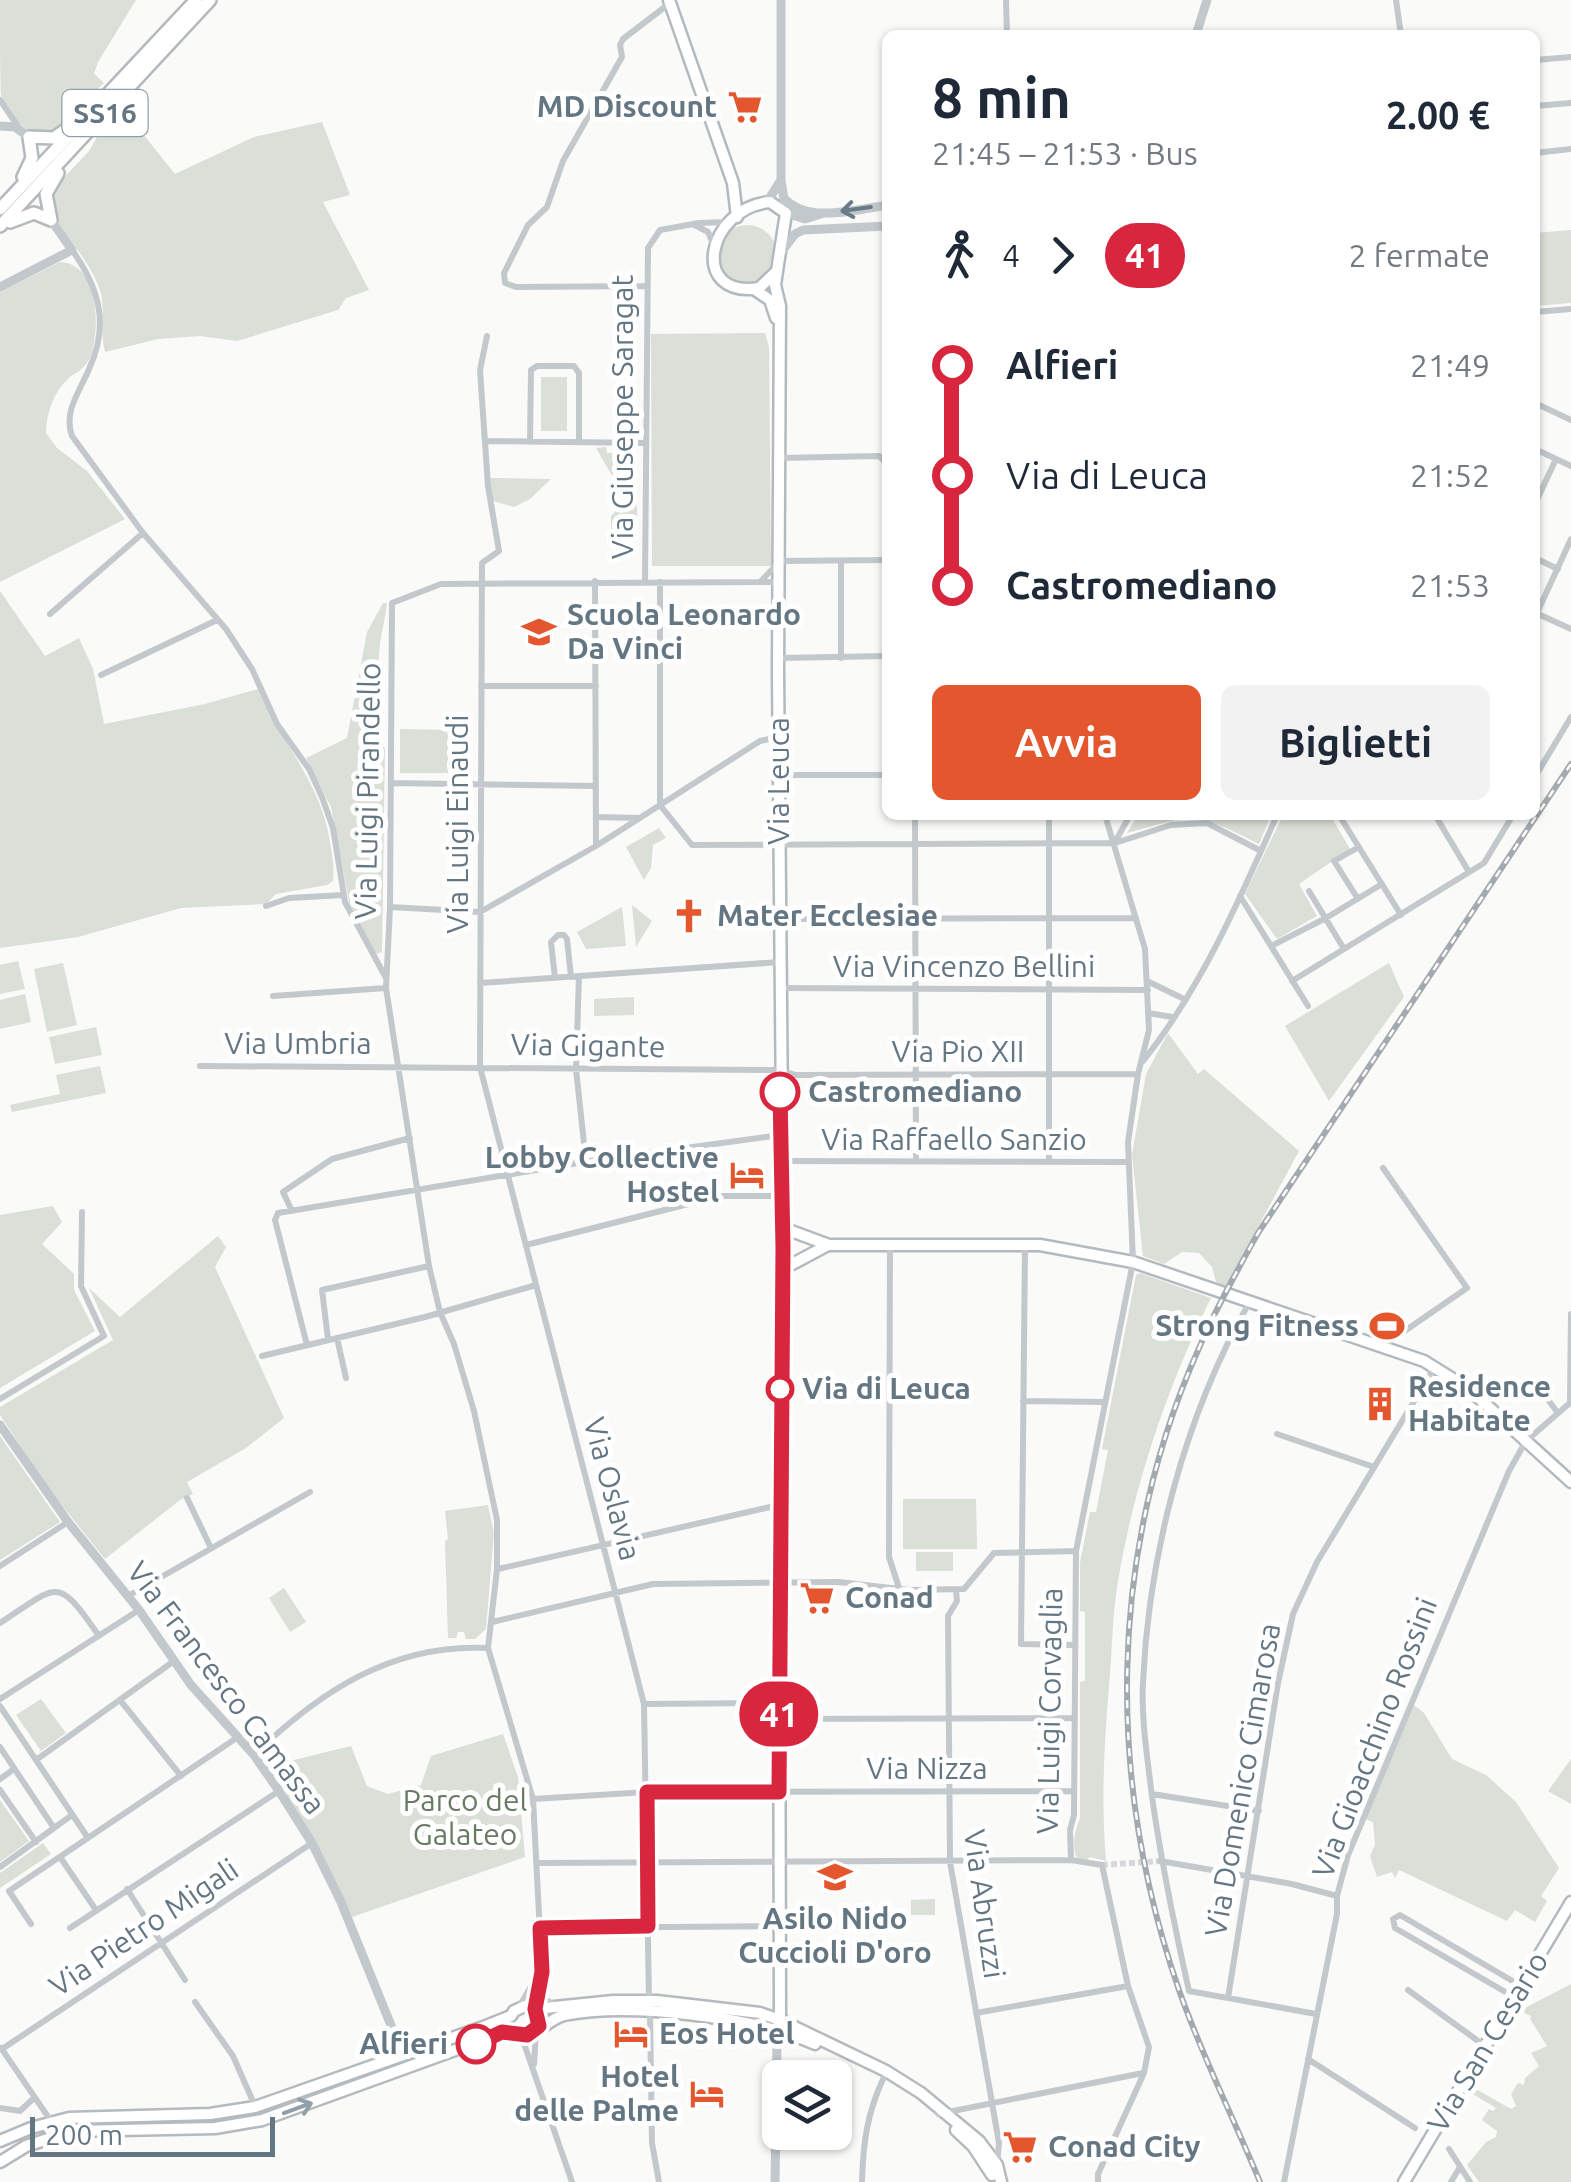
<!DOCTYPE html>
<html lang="it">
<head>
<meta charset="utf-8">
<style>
	:root { --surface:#fff; --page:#f2f2f3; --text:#1f2937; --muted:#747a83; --accent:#e4572e }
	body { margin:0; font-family:Ubuntu,sans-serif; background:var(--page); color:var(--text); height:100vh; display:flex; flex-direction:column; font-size:38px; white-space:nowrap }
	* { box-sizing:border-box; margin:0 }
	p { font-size:32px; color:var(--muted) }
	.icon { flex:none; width:55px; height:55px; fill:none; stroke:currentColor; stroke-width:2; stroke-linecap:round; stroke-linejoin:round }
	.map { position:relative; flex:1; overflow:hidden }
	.drawer { position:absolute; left:882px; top:30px; width:658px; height:790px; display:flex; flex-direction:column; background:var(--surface); border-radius:15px; box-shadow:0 2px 8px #0004 }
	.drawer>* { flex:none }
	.badge { padding:0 20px; border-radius:32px; font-size:35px; line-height:65px }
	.buttons { position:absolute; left:762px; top:2060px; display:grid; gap:20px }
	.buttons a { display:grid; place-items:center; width:90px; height:90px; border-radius:15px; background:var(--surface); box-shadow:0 2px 8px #0004; font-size:50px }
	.scale { position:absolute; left:30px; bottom:25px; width:245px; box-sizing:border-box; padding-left:10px; border:5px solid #657683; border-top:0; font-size:28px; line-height:35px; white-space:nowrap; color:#657683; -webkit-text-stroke:8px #fff; paint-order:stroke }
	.map>.badge { position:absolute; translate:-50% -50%; box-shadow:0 0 0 5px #fff }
	.legs { display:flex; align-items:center; gap:15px; height:110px; padding:0 50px; font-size:32px }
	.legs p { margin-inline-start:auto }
	.head { display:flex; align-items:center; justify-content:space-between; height:170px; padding:0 50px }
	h1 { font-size:55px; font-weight:600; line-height:75px }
	.primary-button { display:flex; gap:20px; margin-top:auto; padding:20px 50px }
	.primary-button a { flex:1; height:115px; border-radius:15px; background:var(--accent); color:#fff; font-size:40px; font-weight:600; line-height:115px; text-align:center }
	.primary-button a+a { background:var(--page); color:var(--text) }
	ul { padding:0 50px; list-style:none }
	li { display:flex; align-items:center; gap:35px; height:110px; font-size:38px }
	li i { display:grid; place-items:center; width:15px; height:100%; margin:0 12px; background:currentColor }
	li i::after { content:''; width:25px; height:25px; margin:-12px; border:8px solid; border-radius:50%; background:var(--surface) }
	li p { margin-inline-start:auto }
	li:first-child i { background:linear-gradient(#0000 50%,currentColor 0) }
	li:last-child i { background:linear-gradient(currentColor 50%,#0000 0) }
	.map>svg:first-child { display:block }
</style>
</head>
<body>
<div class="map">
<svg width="1571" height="2182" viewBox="0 0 1571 2182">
	<rect width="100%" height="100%" fill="#fafaf8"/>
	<path fill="#dadfd7" d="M0,0h136l-38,62 -4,12 10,9c-16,14 -32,41 -51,49 -23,10 -45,-17 -52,-37 -1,-20 -1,-72 -1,-95z
		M124,104l7,15 44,55 79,-37 68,-15 28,73 -27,7 46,88 -23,8 -8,12 -101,31 -37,-5 -42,3 -53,13c-5,-20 0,-39 -4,-58 -7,-27 -32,-54 -47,-78l-3,-13 7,-19 31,-33 12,-21z
		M717 255a30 30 0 1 1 60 0a30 30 0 1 1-60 0Z
		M1571,230v73l-36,3v-73z
		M60,262c40,2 40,66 31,93 -5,13 -11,15 -21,22 -16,14 -24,36 -24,56l11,15 30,23 38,48 -125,63v-290z
		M765,333l4,14 2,219h-119l-1,-232z
		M541,377h26v54h-26z
		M606,447l1,6h24l1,29 5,1v54h-26v-21l15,-16 -30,-52z
		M490,478l61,1 -21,20 -16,8 -21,-6z
		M0,591l45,65 34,-18 14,31 11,55 101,-20 53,-15c23,53 63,94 72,153 2,13 5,26 3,39l-6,4 -51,9 -10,10 -85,4 -103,29 -78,11z
		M383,603h4c-2,19 -8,36 -8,56 -1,28 5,55 1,82l5,8 -3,203 -6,2 -26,-47 -19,-100 -25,-49 41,-20 20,-106z
		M400,729l48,1v43h-48z
		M1138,815h133l-12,29c-64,-33 -64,-30 -132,-11z
		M1283,815h47l20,34 -51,35 18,32 -40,23 -32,-45z
		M659,828l7,10 -13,7 -2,23 -7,12 -18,-33z
		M632,905l20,16 -16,26v-1z
		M622,907l4,39 -40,3 -9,-17z
		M18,961l7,28 -25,5v-29z
		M63,963l14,62 -30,7 -13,-63z
		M1389,963l15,34 -75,104 -44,-75z
		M25,994l6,28 -31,7v-29z
		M634,997v18l-40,1v-17z
		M96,1027l6,28 -47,9 -6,-27z
		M1168,1033l30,41 6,-5 95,82 -73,135 -10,-4 -4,-15 -13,-14 -17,-1 -18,12 -21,-8 -11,-101 14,-81z
		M100,1066l6,27 -94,19 -2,-7 50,-11 -4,-19z
		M53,1206l9,16 -20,22 32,30v16l21,41 -95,57v-173z
		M218,1236l8,11 -11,20 69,151 -38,30 -59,34 6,12 -13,6 -75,59 -57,-71 -48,-73v-8l113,-67 -24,-52 31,29z
		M1140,1273l71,25c-44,89 -78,190 -94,289 -5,33 -5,66 -8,99 -5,59 -8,116 -3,175l-16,-4 -5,4 -8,-3c-6,-12 -2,-28 3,-40v-136l5,-1v-69l-5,-1v-48l10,-51h6l12,-62 -6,-1 34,-174z
		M0,1436l60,86 -60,38z
		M903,1499h73l1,50h-74z
		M488,1505l6,28 -8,96 -11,10h-9l-2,-7h-6l-2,6h-8l-3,-97 3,-2 -3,-28z
		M916,1552h37v19h-37z
		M284,1588l22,34 -16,10 -21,-34z
		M41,1699l25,34 -25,18 -25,-36z
		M1414,1705l10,8 28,46 34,16 30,27 43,66 -18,28 6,5 -12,21 -20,-12 -8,11 -108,-51 -4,8 -3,-6 -15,5 -7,-21 5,-12 -2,-22 -8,-3z
		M503,1734l15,43 7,80 -173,60 -22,-46 -65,-104 86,-21 16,40 21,8 33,-9 10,-29z
		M1571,1759v45l-23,-13z
		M0,1800l29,41 -29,21z
		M43,1843l8,11 -51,34v-15z
		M935,1899v16h-24v-15z
		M1571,1984v198h-92l-12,-17 19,-23 10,-5 1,-6 -15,-11 7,-11 4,2 3,-3 -30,-18 3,-5 42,24 5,-3 -5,-12 7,-11 6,2 1,-7 14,-12 -8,-13 16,-7 -17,-27 1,-3 -12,-5z"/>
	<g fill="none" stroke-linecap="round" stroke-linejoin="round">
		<path stroke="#d5d9db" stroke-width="6" stroke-dasharray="6 3" stroke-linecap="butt" d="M1102,1865l58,-4"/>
		<g stroke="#b3babf" stroke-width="15">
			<path id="secondary" d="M669,0l64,183 4,34
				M770,202l16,11 -9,58 -18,17c-70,11 -53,-80 11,-86z
				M777,271l-2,14 5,21 -2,364 5,558 -4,335 1,457
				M754,289l16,11 6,18
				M783,1228l46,17h211l93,17 291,99 45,28 102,93
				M783,1269l45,-24
				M1404,2182l167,-280"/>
		</g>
		<g stroke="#b5babe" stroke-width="15">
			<path id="primary" d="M956,2130l17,16 19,29
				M0,2141l31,-13 38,-10 141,-4 45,-7 231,-81 25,-10 3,-5 11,-5 10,3 78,-8h44l103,12 20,7 106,51 35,22 58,48 18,24 4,17
				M0,2162l26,-16 47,-15 142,-3 47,-8 240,-87c8,-1 22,4 30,1 12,-6 18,-15 32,-19 65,-13 191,2 251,29"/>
		</g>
		<g stroke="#b4b9bd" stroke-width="16">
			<path id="trunk" d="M23,177l9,-19 -3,-21 25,1 14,-10
				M0,209l196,-209
				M51,220l-5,-26 12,-21
				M10,222l24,-9 17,7
				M0,226l210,-226"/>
		</g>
		<path stroke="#c3c8cc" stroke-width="6" d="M1006,0l1,35
			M1396,0l5,35
			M1535,60l36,-3
			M0,100l19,28
			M1535,106l36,-3
			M1535,153l36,-4
			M693,224l15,8 6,14
			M72,250c27,38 38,74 17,119 -9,22 -26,43 -17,67l71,97 83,96 26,40 25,55 32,45 13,28 11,31 12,74 41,76
			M647,286l-131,1 -11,-4 -1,-10 24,-48 19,-18 16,-46 59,-104 -2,-12 3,-6 47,-36
			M1535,312l36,-3
			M487,336l-7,34 8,116 11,65 -17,12 -2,504 164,637 5,297
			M1535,403l36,17
			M487,441l157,2
			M530,442l1,-72 6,-4h37l5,7v69
			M1535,449l36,17
			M780,458l99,-2 9,9
			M1535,504l21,-45
			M1535,558l23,11
			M841,561v97
			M762,580l18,-19 108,-1
			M595,581l1,264
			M645,581l3,-333 12,-18 39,-7 30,-1
			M660,582v223l32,40 423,-2 56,-18 36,-2 54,28
			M1536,613l35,16
			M1537,613l34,-74
			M50,614l93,-81
			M779,658l109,-2
			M101,675l116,-55
			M481,686h115
			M780,775h108
			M1535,777l36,-60
			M391,783l205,3
			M915,815l1,346
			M1339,815l62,100
			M1435,815l34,57
			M596,817l43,1
			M1115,842l15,-27
			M1309,891l35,58
			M1240,896l68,110
			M1358,899l-24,-38 25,-14
			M266,906l23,-8 54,-3
			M390,907l90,5 116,-66 164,-105 18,-4
			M781,919l355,-1
			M1271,946l55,-28 56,-34
			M579,976l-3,93 10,93
			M555,978l-4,-36 7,-7h6l3,4 4,38
			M1147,981l37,18
			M1292,981l192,-118 29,-48
			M480,983l300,-21
			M781,988l367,2
			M273,996l113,-8
			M1148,1013l24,4
			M1143,1061c57,-71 97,-162 134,-246
			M200,1066l580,4 16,5 342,-1
			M783,1161l343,1
			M1049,1162v-347
			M292,1211l-9,-19 49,-33 78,-21
			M526,1245l194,-49h62
			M890,1245l-1,312 10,31
			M1025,1246l-4,398 52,1
			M1249,1303c-64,113 -100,249 -106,379 -2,35 4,72 8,107 9,68 23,135 38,202l127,23
			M337,1338l9,40
			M328,1339l-6,-49 107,-24
			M307,1345l-32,-125 3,-7 312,-52 191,-26
			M1383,1346l84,-58 -84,-120
			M262,1356l163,-39 111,-32
			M1542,1392l16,21
			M0,1399l104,-63 -23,-50 1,-74
			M1023,1401l82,1
			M1570,1402l1,-88
			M1277,1434l97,33
			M187,1498l24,50
			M0,1566l68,-44
			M498,1569l281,-64
			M956,1590l1,11 -9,15 2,246 49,281 -2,22
			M128,1596l182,-104
			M492,1622l161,-38 186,-2 70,8 55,-1 30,-36 82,-2
			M0,1623c59,-38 56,-49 99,13
			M0,1699l139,-89
			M120,1700l61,76
			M644,1704l134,-1
			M0,1706l88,132
			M780,1719l294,-1
			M0,1747l54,81
			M254,1755c66,-64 139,-112 234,-107
			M36,1760l138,-99
			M0,1779l14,-10
			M0,1790l36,52
			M1152,1794l107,17
			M533,1799l114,-7 427,-1
			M60,1857l36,53
			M1071,1860l-1,-30 4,-15 2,-264 57,-289 -5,-120 10,-68 11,-44 -4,-81 -40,-134
			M1160,1861l132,23 45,12
			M538,1863l533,-3 31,5 26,121 21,61 -5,26 -46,101v8
			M0,1867l72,-52
			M127,1889l58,91
			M31,1924l-22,-33 229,-154
			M70,1928l209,-137
			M541,1928l238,-2
			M545,1971v28l9,6
			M1408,1990l77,56
			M1514,1997l-119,-69 -2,-9 7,-4 121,71
			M1228,1998l50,-315 15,-69 24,-52 117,-194
			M195,2002l38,54 22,50
			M519,2007l18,-31
			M535,2008l7,-36 -9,-173 -45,-151 9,-79v-49l-23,-109 -20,-67 -14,-32 -11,-46 -43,-278 4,-81 2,-304 49,-19 338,-2
			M650,2012l2,131 7,39
			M976,2013l152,-27
			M521,2035l51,147
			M1,2048l50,73
			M2,2049l310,-206
			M1308,2059l107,69
			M534,2064l2,-32
			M0,2108l20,3 14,-13
			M938,2114l205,-41
			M1449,2149l21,33
			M862,2182c1,-39 5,-69 22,-105
			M1284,2182l53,-268v-18l11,-41 161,-384 17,-30 45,-39
			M1451,2182l9,-15"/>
		<path stroke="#c3c8cc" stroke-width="9" d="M781,0v180l5,33 19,6 19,-6
			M1196,35l11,-35
			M0,126l15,1 14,10
			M785,199c24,25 72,10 103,6
			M761,203l8,-4 12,-19
			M782,251l13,-17 8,-4 85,-4
			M0,287l72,-37 -21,-30
			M0,1425l68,97 71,88 52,75 63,70 25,36 33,52 29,59 62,153
			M775,2182l2,-138 3,-24"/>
		<use href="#secondary" stroke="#fff" stroke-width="10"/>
		<use href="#primary" stroke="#fff" stroke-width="10"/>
		<use href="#trunk" stroke="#fff" stroke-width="11"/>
		<g stroke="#a2aab0" stroke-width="6">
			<path id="rail" d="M1260,2182c-26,-63 -57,-124 -80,-189 -74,-211 -73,-439 19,-645 17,-40 38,-77 59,-115l313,-469"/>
		</g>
		<use href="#rail" stroke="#fff" stroke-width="2.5" stroke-dasharray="8" stroke-linecap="butt"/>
	</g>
	<defs><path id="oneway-shaft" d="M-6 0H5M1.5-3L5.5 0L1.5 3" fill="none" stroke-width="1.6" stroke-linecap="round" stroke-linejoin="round" transform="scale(2.5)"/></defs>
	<use stroke="#6a7a87" href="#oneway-shaft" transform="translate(856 209) rotate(172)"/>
	<use stroke="#939fa8" href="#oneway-shaft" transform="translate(298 2108) rotate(-20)"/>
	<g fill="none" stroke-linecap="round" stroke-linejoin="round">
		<g stroke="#fff" stroke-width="22">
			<path id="line-1" d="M476,2044l26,-12 25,3 12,-9 -4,-17 7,-37 -2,-44 108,-2 -1,-134h132l4,-544 -3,-156"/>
		</g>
		<use href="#line-1" stroke="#d7263d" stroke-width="15"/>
	</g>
	<defs>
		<g id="supermarket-bare" transform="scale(2.7)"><path d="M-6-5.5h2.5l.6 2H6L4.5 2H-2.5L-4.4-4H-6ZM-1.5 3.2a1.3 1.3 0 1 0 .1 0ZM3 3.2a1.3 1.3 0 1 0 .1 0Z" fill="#e4572e" stroke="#fff" stroke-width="2.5" paint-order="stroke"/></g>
		<g id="school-bare" transform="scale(2.7)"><path d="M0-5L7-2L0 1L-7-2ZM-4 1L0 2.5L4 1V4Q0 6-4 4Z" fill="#e4572e" stroke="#fff" stroke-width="2.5" paint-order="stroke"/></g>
		<g id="church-bare" transform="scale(2.7)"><path d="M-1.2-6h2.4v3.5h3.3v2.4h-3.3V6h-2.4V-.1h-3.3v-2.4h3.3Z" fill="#e4572e" stroke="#fff" stroke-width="2.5" paint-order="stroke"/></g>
		<g id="hotel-bare" transform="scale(2.7)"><path d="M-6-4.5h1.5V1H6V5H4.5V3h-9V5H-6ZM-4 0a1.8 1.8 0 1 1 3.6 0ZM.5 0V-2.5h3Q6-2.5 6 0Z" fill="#e4572e" stroke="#fff" stroke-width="2.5" paint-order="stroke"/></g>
		<g id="stadium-bare" transform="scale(2.7)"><path d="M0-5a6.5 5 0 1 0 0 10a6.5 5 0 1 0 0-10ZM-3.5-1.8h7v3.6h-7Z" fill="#e4572e" stroke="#fff" stroke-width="2.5" paint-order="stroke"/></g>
		<g id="building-bare" transform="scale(2.7)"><path d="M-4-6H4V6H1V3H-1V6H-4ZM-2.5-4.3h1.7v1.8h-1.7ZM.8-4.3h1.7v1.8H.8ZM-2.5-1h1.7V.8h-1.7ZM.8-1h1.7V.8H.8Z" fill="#e4572e" stroke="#fff" stroke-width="2.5" paint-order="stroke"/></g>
	</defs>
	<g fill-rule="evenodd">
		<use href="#supermarket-bare" x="745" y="107"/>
		<use href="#school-bare" x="539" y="632"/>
		<use href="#church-bare" x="689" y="916"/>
		<use href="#hotel-bare" x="747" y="1175"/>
		<use href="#stadium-bare" x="1387" y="1326"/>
		<use href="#building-bare" x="1380" y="1404"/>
		<use href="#supermarket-bare" x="817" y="1598"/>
		<use href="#school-bare" x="835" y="1877"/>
		<use href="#hotel-bare" x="631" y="2034"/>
		<use href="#hotel-bare" x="707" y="2094"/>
		<use href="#supermarket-bare" x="1020" y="2147"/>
	</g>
	<g fill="#fff" stroke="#d7263d" stroke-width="5">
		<circle cx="780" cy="1092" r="18"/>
		<circle cx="780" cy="1389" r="12"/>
		<circle cx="476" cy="2044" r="18"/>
	</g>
	<g text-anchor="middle" stroke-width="10" stroke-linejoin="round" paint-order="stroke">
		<rect fill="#fff" stroke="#939fa8" stroke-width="2.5" x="62.5" y="90" width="85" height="46" rx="8"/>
		<g font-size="28" font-weight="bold" fill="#657683">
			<text x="105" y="123">SS16</text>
		</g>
		<g font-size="30" font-weight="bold" fill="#657683" stroke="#fff" text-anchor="start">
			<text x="717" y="117" text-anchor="end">MD Discount</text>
			<text x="567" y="625">Scuola Leonardo<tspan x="567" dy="34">Da Vinci</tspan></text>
			<text x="717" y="926">Mater Ecclesiae</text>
			<text x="719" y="1168" text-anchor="end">Lobby Collective<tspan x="719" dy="34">Hostel</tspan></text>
			<text x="1359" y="1336" text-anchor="end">Strong Fitness</text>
			<text x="1408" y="1397">Residence<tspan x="1408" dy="34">Habitate</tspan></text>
			<text x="845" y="1608">Conad</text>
			<text x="835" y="1929" text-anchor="middle">Asilo Nido<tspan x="835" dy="34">Cuccioli D'oro</tspan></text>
			<text x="659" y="2044">Eos Hotel</text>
			<text x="679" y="2087" text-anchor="end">Hotel<tspan x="679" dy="34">delle Palme</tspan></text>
			<text x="1048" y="2157">Conad City</text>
		</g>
		<g font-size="30" fill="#657683" stroke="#fff">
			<text transform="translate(623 417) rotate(-90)" y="10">Via Giuseppe Saragat</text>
			<text transform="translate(779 781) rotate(-90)" y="10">Via Leuca</text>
			<text transform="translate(368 791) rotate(-89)" y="10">Via Luigi Pirandello</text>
			<text transform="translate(458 824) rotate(-90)" y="10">Via Luigi Einaudi</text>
			<text x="964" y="977">Via Vincenzo Bellini</text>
			<text x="298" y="1054">Via Umbria</text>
			<text transform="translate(588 1046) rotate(1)" y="10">Via Gigante</text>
			<text x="958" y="1062">Via Pio XII</text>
			<text x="954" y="1150">Via Raffaello Sanzio</text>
			<text transform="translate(612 1489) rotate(75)" y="10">Via Oslavia</text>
			<text transform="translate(226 1688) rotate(53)" y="10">Via Francesco Camassa</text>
			<text transform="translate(1050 1711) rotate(-89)" y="10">Via Luigi Corvaglia</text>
			<text transform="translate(1375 1738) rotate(-69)" y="10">Via Gioacchino Rossini</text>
			<text x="927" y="1779">Via Nizza</text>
			<text transform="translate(1243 1780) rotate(-80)" y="10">Via Domenico Cimarosa</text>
			<text transform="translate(984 1904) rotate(82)" y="10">Via Abruzzi</text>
			<text transform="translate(144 1928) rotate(-34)" y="10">Via Pietro Migali</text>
			<text transform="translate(1488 2042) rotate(-59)" y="10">Via San Cesario</text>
		</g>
		<g font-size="30" font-weight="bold" fill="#657683" stroke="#fff" text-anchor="start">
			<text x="808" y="1102">Castromediano</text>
			<text x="802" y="1399">Via di Leuca</text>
			<text x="448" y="2054" text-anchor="end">Alfieri</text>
		</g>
		<g font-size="30" fill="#687a64" stroke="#fff">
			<text x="465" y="1811">Parco del<tspan x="465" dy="34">Galateo</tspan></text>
		</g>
	</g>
</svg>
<div class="buttons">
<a><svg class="icon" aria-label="layers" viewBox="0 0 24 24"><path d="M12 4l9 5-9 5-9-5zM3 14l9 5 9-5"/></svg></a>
</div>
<div class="scale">200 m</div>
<b class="badge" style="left:779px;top:1714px;background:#d7263d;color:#fff">41</b>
<section class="drawer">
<div class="head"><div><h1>8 min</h1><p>21:45 – 21:53 · Bus</p></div><b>2.00 €</b></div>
<div class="legs"><svg class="icon" aria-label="walk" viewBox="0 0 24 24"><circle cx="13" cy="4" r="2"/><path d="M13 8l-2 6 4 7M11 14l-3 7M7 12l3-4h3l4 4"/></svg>4<svg class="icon" aria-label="forward" viewBox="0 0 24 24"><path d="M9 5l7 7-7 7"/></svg><b class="badge" style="background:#d7263d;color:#fff">41</b><p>2 fermate</p></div>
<ul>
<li><i style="color:#d7263d"></i><b>Alfieri</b><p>21:49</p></li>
<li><i style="color:#d7263d"></i><span>Via di Leuca</span><p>21:52</p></li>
<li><i style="color:#d7263d"></i><b>Castromediano</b><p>21:53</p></li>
</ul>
<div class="primary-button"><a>Avvia</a><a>Biglietti</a></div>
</section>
</div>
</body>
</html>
